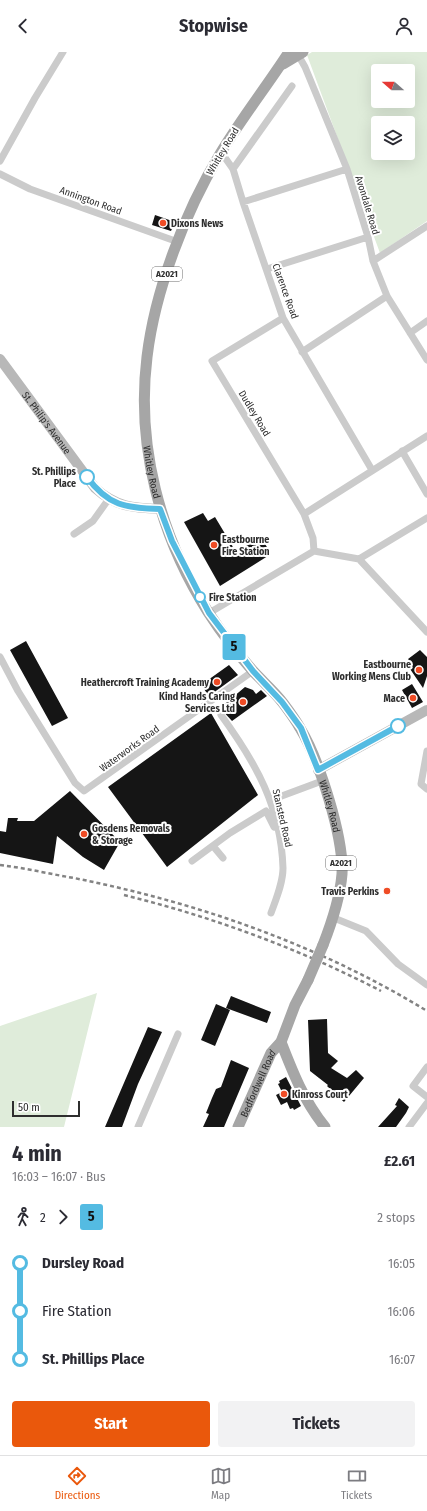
<!DOCTYPE html>
<html lang="en">
<head>
<meta charset="utf-8">
<style>
	:root { --surface:#fff; --page:#f2f2f3; --text:#2b2b33; --muted:#7c7c81; --line:#e1e1e2; --accent:#ea580c }
	body { margin:0; font-family:"Fira Sans Condensed",sans-serif; background:var(--page); color:var(--text); height:100vh; display:flex; flex-direction:column; font-size:15px; white-space:nowrap }
	* { box-sizing:border-box; margin:0 }
	p { font-size:13px; color:var(--muted) }
	.icon { flex:none; width:22px; height:22px; fill:none; stroke:currentColor; stroke-width:2; stroke-linecap:round; stroke-linejoin:round }
	.map { position:relative; height:1075px; overflow:hidden }
	.panel { display:flex; flex-direction:column; background:var(--surface); flex:1 }
	.panel>* { flex:none }
	.badge { padding:0 8px; border-radius:3px; font-size:14px; line-height:26px }
	.needle { width:26px; rotate:290deg }
	.controls { position:absolute; left:371px; top:12px; display:grid; gap:8px }
	.controls a { display:grid; place-items:center; width:44px; height:44px; border-radius:4px; background:var(--surface); box-shadow:0 4px 16px #0002; font-size:20px }
	.scale { position:absolute; left:12px; bottom:10px; width:68px; box-sizing:border-box; padding-left:4px; border:2px solid #2e2e2e; border-top:0; font-size:11px; line-height:14px; white-space:nowrap; color:#2e2e2e; -webkit-text-stroke:3px #fff; paint-order:stroke }
	.map>.badge { position:absolute; translate:-50% -50%; box-shadow:0 0 0 2px #fff }
	.legs { display:flex; align-items:center; gap:6px; height:44px; padding:0 12px; font-size:13px }
	.legs p { margin-inline-start:auto }
	.head { display:flex; align-items:center; justify-content:space-between; height:68px; padding:0 12px }
	h1 { font-size:22px; font-weight:700; line-height:30px }
	.cta { display:flex; gap:8px; margin-top:auto; padding:8px 12px }
	.cta a { flex:1; height:46px; border-radius:4px; background:var(--accent); color:#fff; font-size:16px; font-weight:700; line-height:46px; text-align:center }
	.cta a+a { background:var(--page); color:var(--text) }
	ul { padding:0 12px; list-style:none }
	li { display:flex; align-items:center; gap:14px; height:48px; font-size:15px }
	li i { display:grid; place-items:center; width:6px; height:100%; margin:0 5px; background:currentColor }
	li i::after { content:''; width:10px; height:10px; margin:-5px; border:3px solid; border-radius:50%; background:var(--surface) }
	li p { margin-inline-start:auto }
	li:first-child i { background:linear-gradient(#0000 50%,currentColor 0) }
	li:last-child i { background:linear-gradient(currentColor 50%,#0000 0) }
	header { display:flex; justify-content:space-between; align-items:center; height:52px; padding:0 12px; background:var(--surface); font-size:18px; font-weight:700 }
	.menu { display:flex; justify-content:space-around; align-items:center; height:56px; border-top:1px solid var(--line); background:var(--surface); font-size:11px; color:var(--muted) }
	.menu a { display:grid; justify-items:center; gap:2px }
	.menu .on { color:var(--accent) }
	.map>svg:first-child { display:block }
</style>
</head>
<body>
<header><svg class="icon" aria-label="back" viewBox="0 0 24 24"><path d="M15 5l-7 7 7 7"/></svg>Stopwise<svg class="icon" aria-label="person" viewBox="0 0 24 24"><circle cx="12" cy="8" r="4"/><path d="M4 21q1-7 8-7t8 7"/></svg></header>
<div class="map">
<svg width="427" height="1075" viewBox="0 0 427 1075">
	<rect width="100%" height="100%" fill="#fff"/>
	<path fill="#dfecda" fill-rule="evenodd" d="M312,0h115v169l-47,32 -73,-198zM378,19h30v30h-30zM378,71h30v30h-30z
		M97,941l-33,134h-64v-101z"/>
	<path fill="#151515" d="M155,163l20,7 -4,9 -19,-6z
		M203,461l5,8 7,-4 21,35 25,-15 10,17 -51,32 -36,-64z
		M26,589l42,77 -16,8 -42,-76z
		M420,598l7,7v19l-4,12 -15,-22 5,-1 -5,-6z
		M229,613l9,10 -29,21 -8,-11z
		M412,632l11,18 -11,6 -10,-18z
		M245,635l8,3 3,4 5,-4 6,6 -35,25 -12,-13z
		M211,661l47,82 -91,72 -59,-80z
		M70,739l50,51 -16,28 -21,-13 -26,-21 -4,28 -53,-11v-22l6,1 2,-14h10l-1,3h17z
		M231,944l40,16 -4,11 -41,-15z
		M216,952l14,6 -15,36 -14,-6z
		M327,967l1,34 10,8 -7,7 16,10 9,-8 8,8 -20,24 -17,-16 1,-1 -18,-14 -2,-51z
		M148,975l14,5 -24,52 -16,43h-17z
		M231,1008l18,8 -25,59h-21l6,-13 -3,-1 6,-15 4,-9 5,-2z
		M286,1025l15,29 -7,4 -1,-2 -3,1 -3,-7 -6,3 -5,-10 6,-3 -4,-8 2,-1 -1,-2z
		M399,1046l10,9 -3,6 -10,14h-18l19,-21 -2,-1z"/>
	<g fill="none" stroke-linecap="round" stroke-linejoin="round">
		<path stroke="#cbcbcb" stroke-width="7" d="M297,1l8,14 42,102 21,68 5,24 14,35 40,64
			M221,100l12,17 10,33 40,116 89,152
			M0,109l35,-63 28,-46
			M233,117l59,-83
			M0,122l30,15 148,53
			M243,150l104,-33
			M373,209l54,-35
			M267,217l101,-32
			M283,266l-71,43 92,153 9,24 1,13
			M410,281l17,-12
			M302,300l85,-56
			M402,399l25,43
			M304,462l123,-78
			M74,482l19,-13 15,-21
			M314,499l45,8 68,73
			M359,507l68,-41
			M209,561l105,-62
			M0,605l18,34 57,92 9,8 169,-120
			M221,663c35,48 60,92 62,153 0,15 -7,31 -12,45
			M427,699l-6,33 6,5
			M271,748l51,-19
			M213,794l10,12
			M192,809l38,-28 36,-22 8,16
			M334,866l32,13 32,33 29,21
			M427,1015l-14,19 14,11
			M138,1075l40,-93
			M409,1075l18,-24"/>
		<g stroke="#b8b8b8" stroke-width="10">
			<path id="s1" d="M0,307l95,129c21,19 38,20 65,21"/>
			<path d="M318,718l109,-60"/>
		</g>
		<g stroke="#a6a6a6" stroke-width="11">
			<path id="s2" d="M289,0c-22,34 -48,67 -69,102 -35,58 -65,136 -73,203 -11,89 13,179 61,255 13,20 29,41 45,59 10,11 21,20 30,32 6,8 12,16 17,25 19,31 44,110 42,146 -2,25 -10,48 -19,71"/>
			<path d="M283,12l20,-12"/>
			<path d="M281,990c12,31 23,59 44,85"/>
			<path id="s3" d="M238,1075l33,-74 10,-11 14,-37 13,-25"/>
		</g>
		<path stroke="#838383" stroke-width="2.5" stroke-dasharray="4 3" stroke-linecap="butt" d="M0,813c25,3 50,9 74,13 125,25 245,67 353,133
			M124,843c89,22 176,54 257,96"/>
		<path stroke="#a6a6a6" stroke-width="11" d="M308,928l15,-35"/>
	</g>
	<g fill="none" stroke-linecap="round" stroke-linejoin="round">
		<g stroke="#fff" stroke-width="9">
			<path id="line-1" d="M87,425c21,29 39,31 73,32l12,32 37,72 44,58 29,31 19,26 17,42 80,-44"/>
		</g>
		<use href="#line-1" stroke="#54bbe2" stroke-width="6"/>
	</g>
	<g fill="#ef4c25" stroke="#fff" stroke-width="1.5">
		<circle cx="163" cy="171" r="4"/>
		<circle cx="214" cy="493" r="4"/>
		<circle cx="419" cy="618" r="4"/>
		<circle cx="217" cy="630" r="4"/>
		<circle cx="413" cy="646" r="4"/>
		<circle cx="243" cy="650" r="4"/>
		<circle cx="84" cy="782" r="4"/>
		<circle cx="387" cy="839" r="4"/>
		<circle cx="284" cy="1042" r="4"/>
	</g>
	<g fill="#fff" stroke="#54bbe2" stroke-width="2">
		<circle cx="87" cy="425" r="7"/>
		<circle cx="200" cy="545" r="5"/>
		<circle cx="398" cy="674" r="7"/>
	</g>
	<g text-anchor="middle" stroke-width="4" stroke-linejoin="round" paint-order="stroke">
		<g fill="#fff" stroke="#6d6d6d" stroke-width="1">
			<rect x="152" y="215" width="30" height="14" rx="3"/>
			<rect x="326" y="804" width="30" height="14" rx="3"/>
		</g>
		<g font-size="9" font-weight="bold" fill="#2e2e2e">
			<text x="167" y="225">A2021</text>
			<text x="341" y="814">A2021</text>
		</g>
		<g font-size="10" fill="#2e2e2e" stroke="#fff">
			<text transform="translate(222 99) rotate(-59)" y="4">Whitley Road</text>
			<text transform="translate(91 148) rotate(20)" y="4">Annington Road</text>
			<text transform="translate(368 153) rotate(73)" y="4">Avondale Road</text>
			<text transform="translate(286 239) rotate(70)" y="4">Clarence Road</text>
			<text transform="translate(255 361) rotate(59)" y="4">Dudley Road</text>
			<text dy="4" stroke="none"><textPath href="#s1" startOffset="79">St. Philip's Avenue</textPath></text>
			<text dy="4" stroke="none"><textPath href="#s2" startOffset="456">Whitley Road</textPath></text>
			<text transform="translate(129 696) rotate(-36)" y="4">Waterworks Road</text>
			<text dy="4" stroke="none"><textPath href="#s2" startOffset="840">Whitley Road</textPath></text>
			<text transform="translate(283 766) rotate(77)" y="4">Stansted Road</text>
			<text dy="4" stroke="none"><textPath href="#s3" startOffset="48">Bedfordwell Road</textPath></text>
		</g>
		<g font-size="10" font-weight="bold" fill="#2e2e2e" stroke="#fff" text-anchor="end">
			<text x="171" y="175" text-anchor="start">Dixons News</text>
			<text x="222" y="491" text-anchor="start">Eastbourne<tspan x="222" dy="12">Fire Station</tspan></text>
			<text x="411" y="616">Eastbourne<tspan x="411" dy="12">Working Mens Club</tspan></text>
			<text x="209" y="634">Heathercroft Training Academy</text>
			<text x="235" y="648">Kind Hands Caring<tspan x="235" dy="12">Services Ltd</tspan></text>
			<text x="405" y="650">Mace</text>
			<text x="92" y="780" text-anchor="start">Gosdens Removals<tspan x="92" dy="12">&amp; Storage</tspan></text>
			<text x="379" y="843">Travis Perkins</text>
			<text x="292" y="1046" text-anchor="start">Kinross Court</text>
		</g>
		<g font-size="10" font-weight="bold" fill="#2e2e2e" stroke="#fff" text-anchor="end">
			<text x="76" y="423">St. Phillips<tspan x="76" dy="12">Place</tspan></text>
			<text x="209" y="549" text-anchor="start">Fire Station</text>
		</g>
	</g>
</svg>
<div class="controls">
<a><svg class="needle" viewBox="-14 -14 28 28"><path d="M0-13l5 13h-10z" fill="#e53935"/><path d="M0 13l5-13h-10z" fill="#7c7c81"/></svg></a>
<a><svg class="icon" aria-label="layers" viewBox="0 0 24 24"><path d="M12 4l9 5-9 5-9-5zM3 14l9 5 9-5"/></svg></a>
</div>
<div class="scale">50 m</div>
<b class="badge" style="left:234px;top:595px;background:#54bbe2;color:#111">5</b>
</div>
<section class="panel">
<div class="head"><div><h1>4 min</h1><p>16:03 – 16:07 · Bus</p></div><b>£2.61</b></div>
<div class="legs"><svg class="icon" aria-label="walk" viewBox="0 0 24 24"><circle cx="13" cy="4" r="2"/><path d="M13 8l-2 6 4 7M11 14l-3 7M7 12l3-4h3l4 4"/></svg>2<svg class="icon" aria-label="forward" viewBox="0 0 24 24"><path d="M9 5l7 7-7 7"/></svg><b class="badge" style="background:#54bbe2;color:#111">5</b><p>2 stops</p></div>
<ul>
<li><i style="color:#54bbe2"></i><b>Dursley Road</b><p>16:05</p></li>
<li><i style="color:#54bbe2"></i><span>Fire Station</span><p>16:06</p></li>
<li><i style="color:#54bbe2"></i><b>St. Phillips Place</b><p>16:07</p></li>
</ul>
<div class="cta"><a>Start</a><a>Tickets</a></div>
</section>
<nav class="menu">
<a class="on"><svg class="icon" aria-label="directions" viewBox="0 0 24 24"><path d="M12 3l9 9-9 9-9-9zM9 14v-3h6M13 9l2 2-2 2"/></svg>Directions</a>
<a><svg class="icon" aria-label="map" viewBox="0 0 24 24"><path d="M3 6l6-2 6 2 6-2v14l-6 2-6-2-6 2zM9 4v14M15 6v14"/></svg>Map</a>
<a><svg class="icon" aria-label="tickets" viewBox="0 0 24 24"><path d="M3 7h18v10H3zM15 7v10"/></svg>Tickets</a>
</nav>
</body>
</html>
